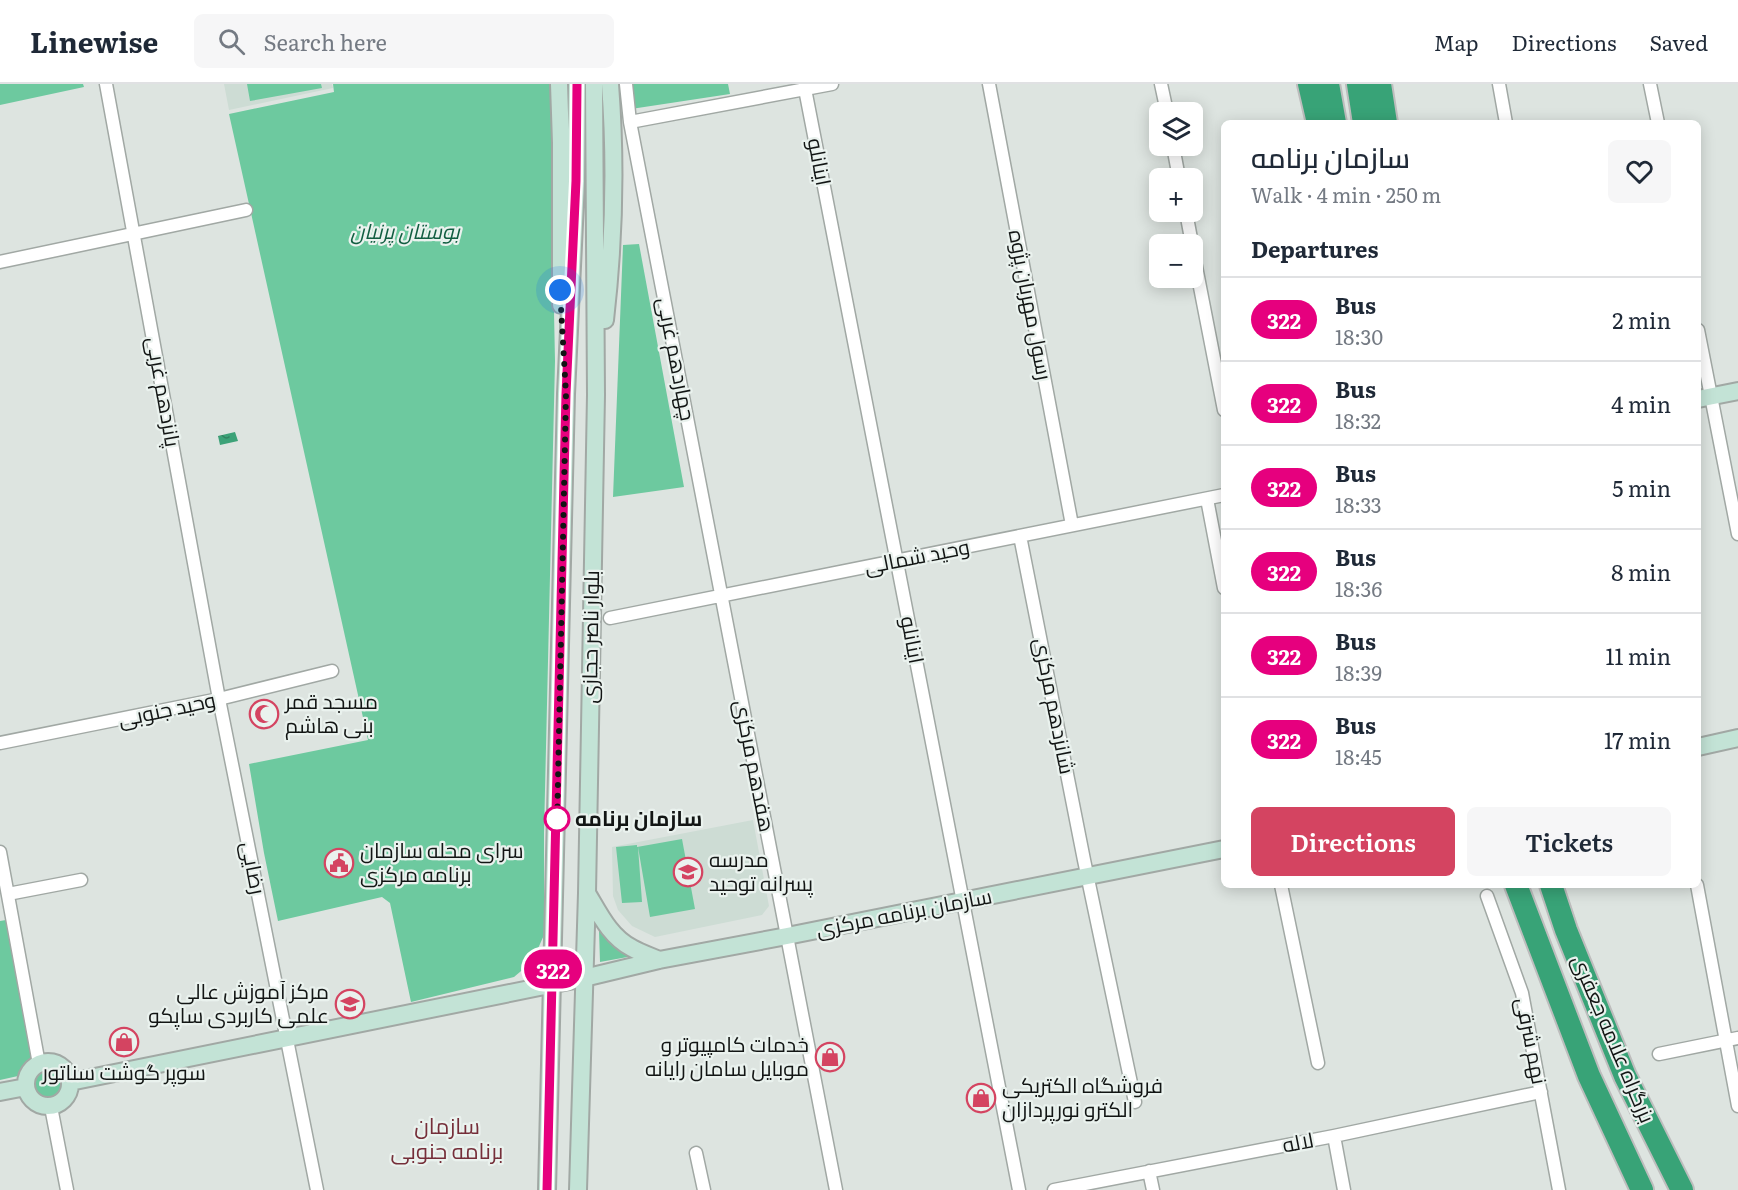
<!DOCTYPE html>
<html lang="en">
<head>
<meta charset="utf-8">
<style>
	:root { --surface:#fff; --page:#f6f6f7; --text:#1f2937; --muted:#747a83; --line:#e0e1e3; --accent:#d44461 }
	body { margin:0; font-family:Literata,Cairo,serif; background:var(--page); color:var(--text); height:100vh; display:flex; flex-direction:column; font-size:22px; white-space:nowrap }
	* { box-sizing:border-box; margin:0 }
	p { font-size:20px; color:var(--muted) }
	.icon { flex:none; width:33px; height:33px; fill:none; stroke:currentColor; stroke-width:2; stroke-linecap:round; stroke-linejoin:round }
	.map { position:relative; flex:1; overflow:hidden }
	.panel { position:absolute; left:1221px; top:36px; width:480px; height:768px; display:flex; flex-direction:column; background:var(--surface); border-radius:9px; box-shadow:0 3px 15px #0003 }
	.panel>* { flex:none }
	.badge { padding:0 12px; border-radius:20px; font-size:21px; line-height:39px }
	.controls { position:absolute; left:1149px; top:18px; display:grid; gap:12px }
	.controls a { display:grid; place-items:center; width:54px; height:54px; border-radius:9px; background:var(--surface); box-shadow:0 3px 15px #0003; font-size:30px }
	.you { position:absolute; width:30px; height:30px; margin:-15px; border:4px solid #fff; border-radius:50%; background:#1a73e8; box-shadow:0 0 0 9px #1a73e833 }
	.map>.badge { position:absolute; translate:-50% -50%; box-shadow:0 0 0 3px #fff }
	h2 { padding:0 30px; font-size:22px; line-height:54px }
	.round { display:grid; place-items:center; flex:none; width:63px; height:63px; border-radius:9px; background:var(--page) }
	.head { display:flex; align-items:center; justify-content:space-between; height:102px; padding:0 30px }
	h1 { font-size:28px; font-weight:600; line-height:45px }
	.action { display:flex; gap:12px; margin-top:auto; padding:12px 30px }
	.action a { flex:1; height:69px; border-radius:9px; background:var(--accent); color:#fff; font-size:24px; font-weight:600; line-height:69px; text-align:center }
	.action a+a { background:var(--page); color:var(--text) }
	ul { padding:0; list-style:none }
	li { display:flex; align-items:center; gap:18px; height:84px; padding:0 30px; border-top:2px solid var(--line) }
	li div { flex:1 }
	li b { display:block; font-size:22px }
	li em { font-style:normal }
	li .badge { min-width:66px; font-weight:700; text-align:center }
	header { display:flex; align-items:center; gap:36px; box-sizing:border-box; height:84px; padding:0 30px; background:var(--surface); border-bottom:2px solid var(--line) }
	header strong { font-size:28px }
	nav { display:flex; gap:33px; margin-inline-start:auto; font-size:21px }
	.search { width:420px; height:54px; background:var(--page); display:flex; align-items:center; gap:15px; box-sizing:border-box; padding:0 21px; border-radius:9px; color:var(--muted); font-size:22px }
	.map>svg:first-child { display:block }
</style>
</head>
<body>
<header>
<strong>Linewise</strong>
<div class="search"><svg class="icon" aria-label="search" viewBox="0 0 24 24"><circle cx="10" cy="10" r="6"/><path d="M15 15l6 6"/></svg>Search here</div>
<nav><a>Map</a><a>Directions</a><a>Saved</a></nav>
</header>
<div class="map">
<svg width="1738" height="1106" viewBox="0 0 1738 1106">
	<defs>
		<pattern id="water-ripples" width="26" height="14" patternUnits="userSpaceOnUse" patternTransform="scale(1.5)"><rect width="26" height="14" fill="#3ca278"/><path d="M2 4q2-2 4 0t4 0M15 11q2-2 4 0t4 0" fill="none" stroke="#318361"/></pattern>
	</defs>
	<rect width="100%" height="100%" fill="#dde4e0"/>
	<path fill="#cddcd4" d="M224,0h108l1,4 -104,22z
		M753,736l16,86 -7,9 -107,22 -23,-11 -14,-16 -5,-14 -1,-49z"/>
	<path fill="#6dc99f" d="M0,0h83l1,3 -84,18z
		M247,0h74l1,4 -72,13z
		M333,0h221l1,59 -2,119 2,99 -11,472v102l-8,18 -9,13 -13,11 -103,25 -21,-99 -8,-6 -104,24 -14,-68 -15,-89 119,-24 -139,-626 105,-22z
		M629,0h99l2,10 -99,15z
		M639,160l45,243 -71,10 10,-252z
		M682,755l13,70 -45,8 -12,-70 4,55 -20,1 -6,-56 21,-2v2z
		M6,836l27,139 -15,17 -18,4v-159z
		M599,846l34,26 -33,6z
		M33 1001a15 15 0 1 1 30 0a15 15 0 1 1-30 0Z"/>
	<path fill="url(#water-ripples)" d="M235,348l3,9 -18,4 -2,-9z"/>
	<g fill="none" stroke-linecap="round" stroke-linejoin="round">
		<g stroke="#a1a8a4" stroke-width="15">
			<path id="street" d="M106,0l113,615 98,491
				M626,0l4,38 206,1068
				M989,0l83,441
				M1161,0l6,28
				M1499,0l7,39
				M1650,0l8,39
				M805,5l214,1101
				M630,38l202,-38
				M1173,62l6,32
				M1186,128l6,32
				M1192,162l32,164
				M0,178l246,-52
				M1698,246l40,204
				M1207,415l17,89
				M1020,452l64,324 51,242
				M610,534l614,-123
				M0,659l219,-44 113,-28
				M0,768l39,212
				M1281,801l37,178
				M1697,801l41,221
				M8,810l73,-14
				M1487,812l35,97 37,197
				M1659,970l79,-16
				M51,1023l16,83
				M1334,1052l10,54
				M696,1069l8,37
				M1149,1087l4,19
				M1054,1106l280,-54 207,-44"/>
		</g>
		<g stroke="#a1a8a4" stroke-width="20">
			<path id="secondary" d="M559,0l2,59v162
				M605,236c9,-78 11,-158 5,-236
				M1698,315l40,-8
				M1698,663l40,-9
				M587,809c12,20 23,44 45,55 9,5 18,8 27,12
				M26 1000a22 22 0 1 1 44 0a22 22 0 1 1-44 0Z
				M70,998l514,-104 75,-18 128,-24 437,-87
				M0,1008l26,-5
				M547,1106l19,-796 10,-213 1,-97
				M578,1106l9,-297 9,-498 -2,-311"/>
		</g>
		<g stroke="#bdbdbd" stroke-width="26">
			<path id="highway" d="M1309,0l9,39
				M1328,0l7,39
				M1358,0l6,39
				M1380,0l6,39
				M1516,801l73,191 53,114
				M1551,801l15,45 59,146 57,114"/>
		</g>
		<use href="#street" stroke="#fff" stroke-width="12"/>
		<use href="#secondary" stroke="#c3e3d6" stroke-width="16"/>
		<use href="#highway" stroke="#38a377" stroke-width="22"/>
	</g>
	<g fill="none" stroke-linecap="round" stroke-linejoin="round">
		<g stroke="#fff" stroke-width="14">
			<path id="line" d="M547,1106l19,-796 10,-213 1,-97"/>
		</g>
		<use href="#line" stroke="#e6007e" stroke-width="9"/>
		<path stroke="#121514" stroke-width="6" stroke-dasharray="0 10.8" d="M557,735v10l9,-435 -6,-104"/>
	</g>
	<defs>
		<g id="mosque-ring" transform="scale(1.5)"><circle r="9.5" fill="#eaf2ee" stroke="#d44461" stroke-width="1.5"/><path d="M3.5-4.9A6 6 0 1 0 3.5 4.9A5 5 0 1 1 3.5-4.9Z" fill="#d44461"/></g>
		<g id="civic-ring" transform="scale(1.5)"><circle r="9.5" fill="#eaf2ee" stroke="#d44461" stroke-width="1.5"/><path d="M-.6-6.5H3V-4.5H.6V-3L4-1V1h2V6H-6V1h2V-1L-.6-3ZM-1.2 2.5V6h2.4V2.5Z" fill="#d44461"/></g>
		<g id="school-ring" transform="scale(1.5)"><circle r="9.5" fill="#eaf2ee" stroke="#d44461" stroke-width="1.5"/><path d="M0-5L7-2L0 1L-7-2ZM-4 1L0 2.5L4 1V4Q0 6-4 4Z" fill="#d44461"/></g>
		<g id="university-ring" transform="scale(1.5)"><circle r="9.5" fill="#eaf2ee" stroke="#d44461" stroke-width="1.5"/><path d="M0-5L7-2L0 1L-7-2ZM-4 1L0 2.5L4 1V4Q0 6-4 4Z" fill="#d44461"/></g>
		<g id="shop-ring" transform="scale(1.5)"><circle r="9.5" fill="#eaf2ee" stroke="#d44461" stroke-width="1.5"/><path d="M-5-2.5h2.3a2.7 3.5 0 0 1 5.4 0H5L5.5 6h-11ZM-1.5-2.5h3a1.5 2.3 0 0 0-3 0Z" fill="#d44461"/></g>
	</defs>
	<g fill-rule="evenodd">
		<use href="#mosque-ring" x="264" y="630"/>
		<use href="#civic-ring" x="339" y="779"/>
		<use href="#school-ring" x="688" y="788"/>
		<use href="#university-ring" x="350" y="920"/>
		<use href="#shop-ring" x="124" y="958"/>
		<use href="#shop-ring" x="830" y="973"/>
		<use href="#shop-ring" x="981" y="1014"/>
	</g>
	<circle fill="#fff" stroke="#e6007e" stroke-width="3" cx="557" cy="735" r="12"/>
	<g text-anchor="middle" stroke-width="4.5" stroke-linejoin="round" paint-order="stroke">
		<g font-size="21" fill="#121514" stroke="#eaf2ee">
			<text transform="translate(819 78) rotate(79)" y="7">اینانلو</text>
			<text transform="translate(1030 221) rotate(79)" y="7">رسول مهربان پژوه</text>
			<text transform="translate(676 275) rotate(79)" y="7">چهاردهم غربی</text>
			<text transform="translate(163 308) rotate(80)" y="7">پانزدهم غربی</text>
			<text transform="translate(917 473) rotate(-11)" y="7">وحید شمالی</text>
			<text transform="translate(591 553) rotate(-89)" y="7">بلوار ناصر حجازی</text>
			<text transform="translate(912 556) rotate(79)" y="7">اینانلو</text>
			<text transform="translate(1054 622) rotate(79)" y="7">شانزدهم مرکزی</text>
			<text transform="translate(167 626) rotate(-12)" y="7">وحید جنوبی</text>
			<text transform="translate(754 682) rotate(79)" y="7">هفدهم مرکزی</text>
			<text transform="translate(253 784) rotate(79)" y="7">رضایی</text>
			<text transform="translate(904 829) rotate(-11)" y="7">سازمان برنامه مرکزی</text>
			<text transform="translate(1613 955) rotate(67)" y="7">بزرگراه علامه جعفری</text>
			<text transform="translate(1531 957) rotate(79)" y="7">نهم شرقی</text>
			<text transform="translate(1298 1059) rotate(-11)" y="7">لاله</text>
		</g>
		<g font-size="21" font-style="italic" fill="#115e41" stroke="#eaf2ee">
			<text x="405" y="155">بوستان پرنیان</text>
		</g>
		<g font-size="21" fill="#121514" stroke="#eaf2ee" text-anchor="start">
			<text x="285" y="625">مسجد قمر<tspan x="285" dy="24">بنی هاشم</tspan></text>
			<text x="360" y="774">سرای محله سازمان<tspan x="360" dy="24">برنامه مرکزی</tspan></text>
			<text x="709" y="783">مدرسه<tspan x="709" dy="24">پسرانه توحید</tspan></text>
			<text x="329" y="915" text-anchor="end">مرکز آموزش عالی<tspan x="329" dy="24">علمی کاربردی ساپکو</tspan></text>
			<text x="809" y="968" text-anchor="end">خدمات کامپیوتر و<tspan x="809" dy="24">موبایل سامان رایانه</tspan></text>
			<text x="124" y="996" text-anchor="middle">سوپر گوشت سناتور</text>
			<text x="1002" y="1009">فروشگاه الکتریکی<tspan x="1002" dy="24">الکترو نورپردازان</tspan></text>
		</g>
		<g font-size="21" font-weight="bold" fill="#121514" stroke="#eaf2ee" text-anchor="start">
			<text x="575" y="742">سازمان برنامه</text>
		</g>
		<g font-size="22" fill="#752e39" stroke="#eaf2ee">
			<text x="447" y="1050">سازمان<tspan x="447" dy="25">برنامه جنوبی</tspan></text>
		</g>
	</g>
</svg>
<div class="controls">
<a><svg class="icon" aria-label="layers" viewBox="0 0 24 24"><path d="M12 4l9 5-9 5-9-5zM3 14l9 5 9-5"/></svg></a>
<a>+</a>
<a>−</a>
</div>
<div class="you" style="left:560px;top:206px"></div>
<b class="badge" style="left:553px;top:885px;background:#e6007e;color:#fff">322</b>
<section class="panel">
<div class="head"><div><h1>سازمان برنامه</h1><p>Walk · 4 min · 250 m</p></div><a class="round"><svg class="icon" aria-label="heart" viewBox="0 0 24 24"><path d="M12 20l-8-8c-3-5 5-10 8-4 3-6 11-1 8 4z"/></svg></a></div>
<h2>Departures</h2>
<ul>
<li><span class="badge" style="background:#e6007e;color:#fff">322</span><div><b>Bus</b><p>18:30</p></div><em>2 min</em></li>
<li><span class="badge" style="background:#e6007e;color:#fff">322</span><div><b>Bus</b><p>18:32</p></div><em>4 min</em></li>
<li><span class="badge" style="background:#e6007e;color:#fff">322</span><div><b>Bus</b><p>18:33</p></div><em>5 min</em></li>
<li><span class="badge" style="background:#e6007e;color:#fff">322</span><div><b>Bus</b><p>18:36</p></div><em>8 min</em></li>
<li><span class="badge" style="background:#e6007e;color:#fff">322</span><div><b>Bus</b><p>18:39</p></div><em>11 min</em></li>
<li><span class="badge" style="background:#e6007e;color:#fff">322</span><div><b>Bus</b><p>18:45</p></div><em>17 min</em></li>
</ul>
<div class="action"><a>Directions</a><a>Tickets</a></div>
</section>
</div>
</body>
</html>
